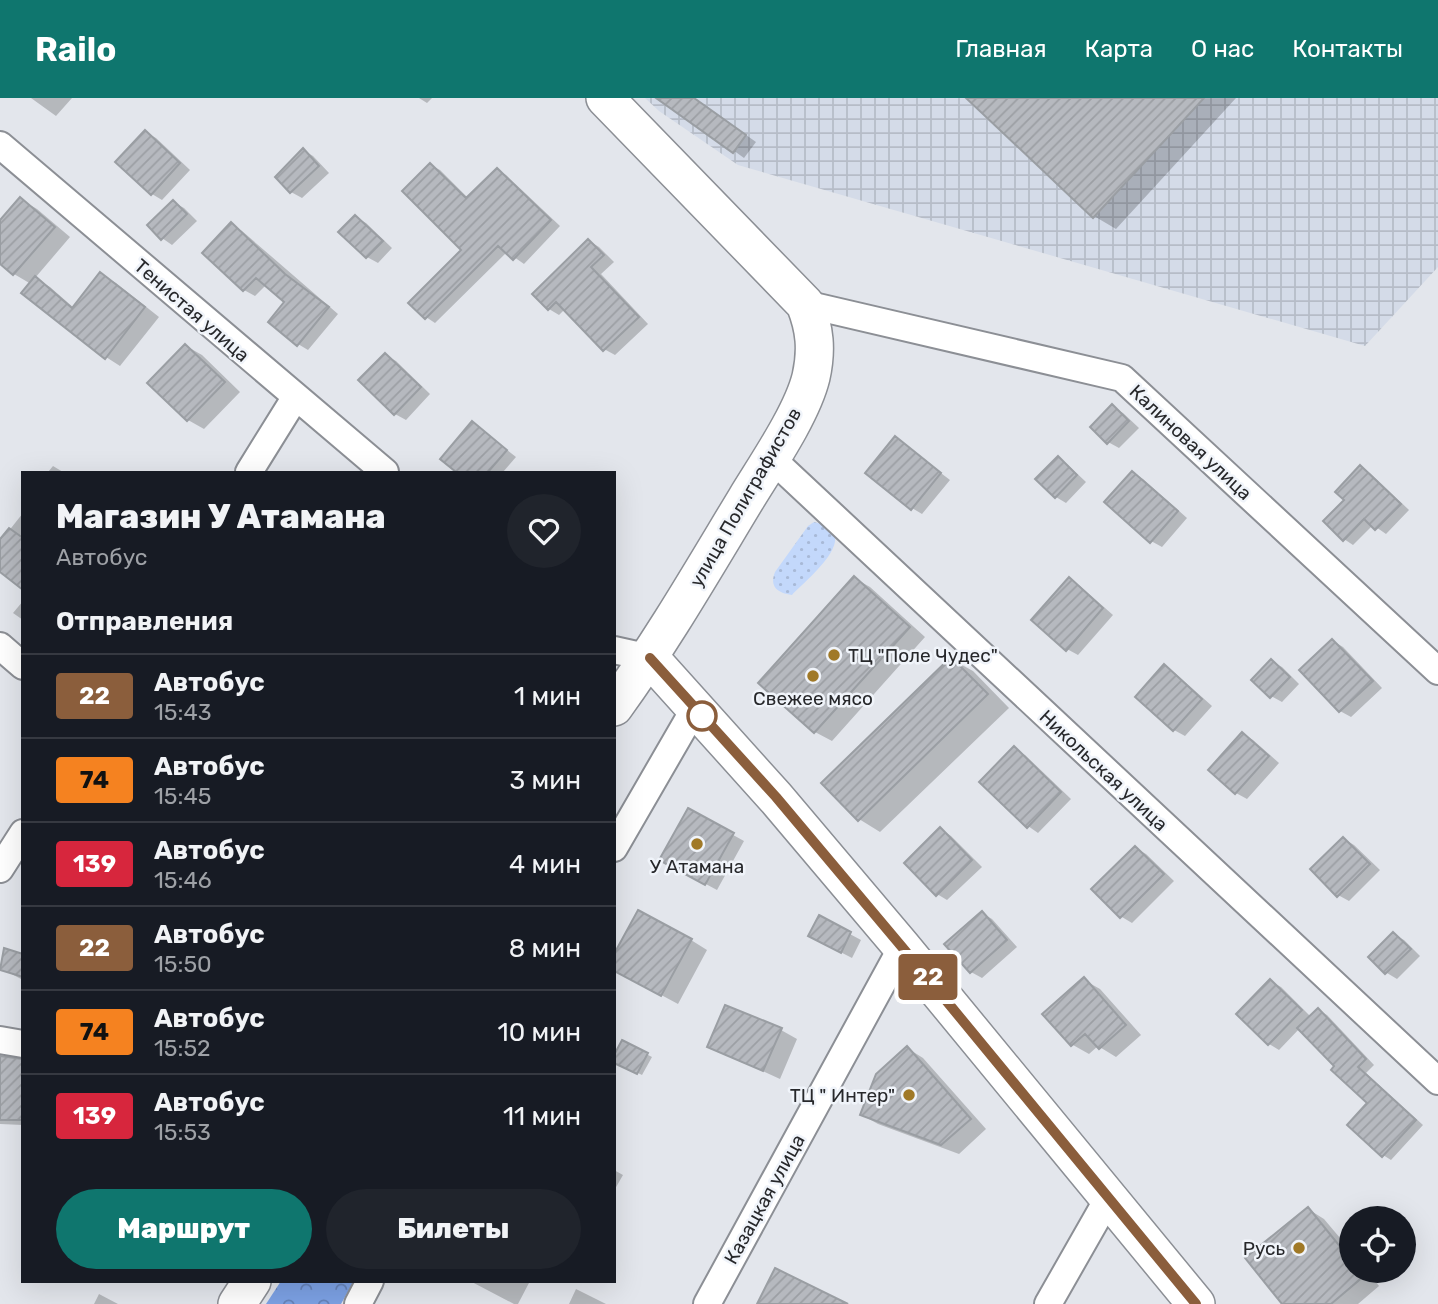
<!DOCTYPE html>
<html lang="ru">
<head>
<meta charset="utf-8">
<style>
	:root { --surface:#171b24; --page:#20242c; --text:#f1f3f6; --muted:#9ea1a6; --line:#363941; --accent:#0f766e }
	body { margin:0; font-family:Rubik,sans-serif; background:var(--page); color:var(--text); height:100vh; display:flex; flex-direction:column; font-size:26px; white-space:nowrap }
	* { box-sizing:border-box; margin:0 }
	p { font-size:23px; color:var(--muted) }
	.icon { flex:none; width:38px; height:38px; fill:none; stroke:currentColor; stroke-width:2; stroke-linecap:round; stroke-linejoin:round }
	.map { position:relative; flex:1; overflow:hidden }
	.side { position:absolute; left:21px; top:373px; width:595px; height:812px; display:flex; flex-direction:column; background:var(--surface); border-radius:0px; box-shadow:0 7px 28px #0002 }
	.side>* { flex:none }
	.badge { padding:0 14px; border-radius:5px; font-size:24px; line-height:46px }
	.fabs { position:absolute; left:1339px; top:1108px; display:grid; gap:14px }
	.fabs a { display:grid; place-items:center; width:77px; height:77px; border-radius:50%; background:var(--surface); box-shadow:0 7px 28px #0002; font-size:35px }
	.map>.badge { position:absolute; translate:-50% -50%; box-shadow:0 0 0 4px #fff }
	h2 { padding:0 35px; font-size:26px; line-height:63px }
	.round { display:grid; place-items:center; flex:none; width:74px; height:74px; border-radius:37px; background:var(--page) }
	.head { display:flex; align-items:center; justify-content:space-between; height:119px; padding:0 35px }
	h1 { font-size:33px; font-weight:800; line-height:52px }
	.button { display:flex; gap:14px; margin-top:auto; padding:14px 35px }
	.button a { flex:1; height:80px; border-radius:42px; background:var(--accent); color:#fff; font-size:28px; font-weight:800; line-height:80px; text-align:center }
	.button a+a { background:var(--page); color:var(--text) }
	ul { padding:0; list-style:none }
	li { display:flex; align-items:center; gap:21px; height:84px; padding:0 35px; border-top:2px solid var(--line) }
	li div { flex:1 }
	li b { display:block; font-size:26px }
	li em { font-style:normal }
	li .badge { min-width:77px; font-weight:700; text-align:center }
	header { display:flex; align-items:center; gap:42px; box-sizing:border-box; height:98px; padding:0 35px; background:var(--accent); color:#fff }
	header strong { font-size:33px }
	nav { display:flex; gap:38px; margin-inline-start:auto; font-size:24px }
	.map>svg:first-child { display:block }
</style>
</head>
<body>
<header>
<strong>Railo</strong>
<nav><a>Главная</a><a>Карта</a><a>О нас</a><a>Контакты</a></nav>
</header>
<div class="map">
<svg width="1438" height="1206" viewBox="0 0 1438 1206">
	<defs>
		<pattern id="industrial-grid" width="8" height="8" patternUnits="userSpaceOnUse" patternTransform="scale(1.75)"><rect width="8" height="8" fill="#d4dbe8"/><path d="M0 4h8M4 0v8" fill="none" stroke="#b6bcc7"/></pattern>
		<pattern id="grass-dots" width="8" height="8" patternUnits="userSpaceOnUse" patternTransform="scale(1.75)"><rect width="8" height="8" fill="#c3d8fb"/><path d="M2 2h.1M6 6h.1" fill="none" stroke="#a8b9d7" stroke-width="1.8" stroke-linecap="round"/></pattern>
		<pattern id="forest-crowns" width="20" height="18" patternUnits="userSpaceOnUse" patternTransform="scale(1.75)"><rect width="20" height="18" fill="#7ca1e4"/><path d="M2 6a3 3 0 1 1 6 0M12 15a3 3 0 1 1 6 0" fill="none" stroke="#6683b9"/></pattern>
		<pattern id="building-hatch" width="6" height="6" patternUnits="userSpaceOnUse" patternTransform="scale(1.75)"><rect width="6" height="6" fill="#b6b9bf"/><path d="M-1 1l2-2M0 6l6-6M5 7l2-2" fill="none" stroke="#9c9fa4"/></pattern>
	</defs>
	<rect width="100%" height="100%" fill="#e3e6ec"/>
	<path fill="url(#industrial-grid)" d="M645,0h793v169l-73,79 -627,-181 -79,-54z"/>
	<path fill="url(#grass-dots)" d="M814,424c52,11 -6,56 -22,73 -14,-2 -23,-8 -17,-23l33,-46z"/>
	<path fill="url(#forest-crowns)" d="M281,1183h73l-13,23h-75z"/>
	<path fill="#0003" d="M31,0h41l-16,18z
		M419,0h13l-5,5z
		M661,0h33l62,44 -12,16z
		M969,0h267l-120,131 -22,-13z
		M145,34l11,6 34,32 -28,30 -10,-6z
		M303,52l10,6 16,17 -27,25 -11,-6z
		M430,67l10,5 28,28 29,-28 9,5 54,51 -36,38 -17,-12 -72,71 -9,-6 37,-67z
		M20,101l17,10 33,28 -35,41 15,9 24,21 27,-33 15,8 43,34 -39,49 -14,-9 -75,-73 -17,-10 -14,-12v-39z
		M173,104l11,6 13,13 -25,24 -10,-7z
		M355,119l11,6 26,25 -14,15 -11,-6z
		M232,127l10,6 96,83 -30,36 -10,-6 -11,-42 -21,-17 -11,11 -11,-6 -39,-38z
		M589,143l10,6 15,15 -13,12 47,50 -33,31 -11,-6 -39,-40 -6,6 -10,-6z
		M186,248l16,9 38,37 -36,37 -16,-9z
		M385,257l11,6 34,33 -24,26 -11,-6z
		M1112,309l11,6 16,15 -20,20 -11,-6z
		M472,325l44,34 -13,15h-44l-17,-13z
		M895,340l55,42 -28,34 -10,-6z
		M1058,361l10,6 18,17 -20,21 -10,-6z
		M53,368l10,6h1h-16z
		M1361,369l9,6 39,37 -23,24 -13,-9 -20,20 -9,-6 2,-39z
		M1132,375l11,6 44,39 -25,29 -11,-6z
		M23,415v75l-23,-18v-28z
		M854,480l16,9 55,50 -93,104 -17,-9 -55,-49z
		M1069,481l11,7 33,29 -35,40 -11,-6z
		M23,503v19l-10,-7z
		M1333,543l10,6 39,41 -31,29 -11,-6 -38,-41z
		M951,561l22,12 36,37 -129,124 -21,-13z
		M1271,563l11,6 17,17 -17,18 -11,-6z
		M1164,569l11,6 37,33 -27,30 -11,-6 -36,-33z
		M1243,636l10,6 26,23 -32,36 -11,-6 -25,-23z
		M1014,651l11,6 46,44 -33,34 -10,-7z
		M688,712l56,31 -27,49 -56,-30z
		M941,731l10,7 31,31 -35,33 -10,-6z
		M1344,741l10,6 26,25 -31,31 -11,-6z
		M1135,750l11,6 28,27 -42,42 -10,-6 -28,-28z
		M982,815l10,6 25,28 -35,31 -11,-6z
		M820,820l41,22 -9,18 -31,-16z
		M1393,836l11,6 16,16 -23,23 -10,-6 -17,-16z
		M691,842l16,10 -29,54 -52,-28z
		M5,852l18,6v24l-23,-12z
		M1084,882l16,9 41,46 -25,22 -18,-11 -9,8 -16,-9 -28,-31z
		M1270,883l11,6 30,30 7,-7 9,5 47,50 -8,8 57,52 -32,35 -8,-5 -14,-52 -69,-75 -21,22 -10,-6z
		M781,932l16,9 -17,40 -71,-33z
		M623,944l29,15 -10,18 -28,-14z
		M907,950l16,10 63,71 -27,25 -81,-30 -16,-9z
		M0,959l23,4v64l-23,-1z
		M614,1072l9,5 -8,14h-1z
		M1308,1111l16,10 27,32v19h16l12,16 -21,18h-74z
		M470,1183h60l-12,23h-4z
		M576,1191l30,15h-37z
		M99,1196l19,10h-24z"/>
	<path fill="url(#building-hatch)" stroke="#9a9ea3" stroke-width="2" d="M656,0h38l52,37 -13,18z
		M966,0h238l-111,120z
		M145,32l35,33 -29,32 -36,-33z
		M303,50l16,18 -29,27 -15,-16z
		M430,65l36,35 31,-30 54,52 -38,40 -15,-14 -73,73 -17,-16 53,-53 -59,-59z
		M20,99l35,30 -42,48 -13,-11v-44z
		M173,102l14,14 -26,26 -14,-15z
		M355,117l28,26 -17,17 -28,-26z
		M231,124l54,52 44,33 -32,39 -29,-24 16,-20 -28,-24 -13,13 -41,-38z
		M588,141l16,16 -13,12 48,50 -36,34 -47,-49 -8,8 -16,-16z
		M100,174l45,35 -40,52 -84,-66 14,-17 37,32z
		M185,246l40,38 -38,39 -40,-38z
		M385,255l36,34 -27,28 -36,-35z
		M1112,306l17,17 -22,23 -17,-17z
		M472,323l35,29 -19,22h-32l-16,-13z
		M895,338l46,37 -30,37 -46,-37z
		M1058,358l19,19 -22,23 -20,-19z
		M1360,367l41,39 -26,26 -11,-11 -21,22 -20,-20 21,-21 -9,-8z
		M1132,373l46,40 -28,32 -46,-41z
		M9,430l14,10v52l-23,-18v-33z
		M854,478l56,51 -96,106 -56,-50z
		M1069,479l34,31 -37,43 -35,-31z
		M1332,541l41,42 -34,31 -40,-42z
		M951,559l37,37 -130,127 -37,-38z
		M1271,561l19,18 -20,21 -19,-18z
		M1164,566l38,35 -29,32 -38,-34z
		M1242,634l27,24 -34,38 -27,-24z
		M1014,648l47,46 -34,36 -48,-46z
		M688,710l46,25 -29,52 -46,-25z
		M940,729l32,33 -36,36 -32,-33z
		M1343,739l27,27 -33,33 -27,-28z
		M1135,748l29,28 -44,44 -29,-29z
		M638,812l54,29 -31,57 -47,-25v-17z
		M982,813l25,29 -37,33 -26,-29z
		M819,817l32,17 -10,21 -33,-17z
		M1393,834l18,17 -26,25 -17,-17z
		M4,850l19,6v23l-23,-7z
		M1084,879l42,48 -27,24 -14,-15 -14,12 -29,-32z
		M1270,881l32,31 -34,35 -32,-31z
		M725,907l57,23 -19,43 -56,-24z
		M1318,910l48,51 -8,8 58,53 -34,37 -35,-32 20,-22 -36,-33 3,-4 -37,-38z
		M622,942l26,13 -11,21 -23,-11v-8z
		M907,948l64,73 -30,26 -81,-30 16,-41z
		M0,958l23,3v61h-23z
		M1308,1109l43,53v10h9l4,6 -33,28h-49l-37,-46z
		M775,1170l73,36h-91z"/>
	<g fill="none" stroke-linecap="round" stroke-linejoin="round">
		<g stroke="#8c8f95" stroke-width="30">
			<path id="street" d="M0,47l385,327
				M805,206l317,74 316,293
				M771,360l667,623
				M249,374l46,-74
				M0,548l23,20
				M614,552l36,8
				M614,750l81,-140
				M0,771l23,-36
				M0,942l23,4
				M358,1206l12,-23
				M707,1206l195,-357
				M1048,1206l61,-107"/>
		</g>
		<g stroke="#8c8f95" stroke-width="40">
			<path id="secondary" d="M605,0l200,206c10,25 12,46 6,73 -9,37 -45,89 -65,122 -43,71 -84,142 -132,208
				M650,560l126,140 126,149 294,357
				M237,1206l15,-23"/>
		</g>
		<use href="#street" stroke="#fff" stroke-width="26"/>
		<use href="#secondary" stroke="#fff" stroke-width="37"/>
	</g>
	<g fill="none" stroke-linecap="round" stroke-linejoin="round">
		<g stroke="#fff" stroke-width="16">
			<path id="line" d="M650,560l126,139 126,150 294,357"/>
		</g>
		<use href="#line" stroke="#8b5e3c" stroke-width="10"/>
	</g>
	<g fill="#a07927" stroke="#f0f4fa" stroke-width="2.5">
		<circle cx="834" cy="557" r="7"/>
		<circle cx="813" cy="578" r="7"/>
		<circle cx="697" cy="746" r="7"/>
		<circle cx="909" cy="997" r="7"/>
		<circle cx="1299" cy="1150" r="7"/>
	</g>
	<circle fill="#fff" stroke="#8b5e3c" stroke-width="3.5" cx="702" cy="618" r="14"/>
	<g text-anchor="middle" stroke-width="5" stroke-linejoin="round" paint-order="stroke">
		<g font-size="19" fill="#27282b" stroke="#f0f4fa">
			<text transform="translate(192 212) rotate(41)" y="7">Тенистая улица</text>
			<text transform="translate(1191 344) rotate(43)" y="7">Калиновая улица</text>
			<text transform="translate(745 399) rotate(-60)" y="7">улица Полиграфистов</text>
			<text transform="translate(1104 672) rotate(43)" y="7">Никольская улица</text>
			<text transform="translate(764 1101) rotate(-61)" y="7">Казацкая улица</text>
		</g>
		<g font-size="19" fill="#27282b" stroke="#f0f4fa">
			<text x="848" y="564" text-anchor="start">ТЦ "Поле Чудес"</text>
			<text x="813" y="607">Свежее мясо</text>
			<text x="697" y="775">У Атамана</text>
			<text x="895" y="1004" text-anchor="end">ТЦ " Интер"</text>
			<text x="1285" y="1157" text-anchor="end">Русь</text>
		</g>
	</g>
</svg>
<div class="fabs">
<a><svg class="icon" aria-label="locate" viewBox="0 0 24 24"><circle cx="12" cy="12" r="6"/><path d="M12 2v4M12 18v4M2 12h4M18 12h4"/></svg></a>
</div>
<b class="badge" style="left:928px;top:879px;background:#8b5e3c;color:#fff">22</b>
<section class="side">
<div class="head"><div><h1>Магазин У Атамана</h1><p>Автобус</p></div><a class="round"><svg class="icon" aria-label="heart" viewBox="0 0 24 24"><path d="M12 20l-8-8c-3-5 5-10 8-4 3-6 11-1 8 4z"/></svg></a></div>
<h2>Отправления</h2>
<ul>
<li><span class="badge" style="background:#8b5e3c;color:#fff">22</span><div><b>Автобус</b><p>15:43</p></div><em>1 мин</em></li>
<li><span class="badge" style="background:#f58220;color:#111">74</span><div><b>Автобус</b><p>15:45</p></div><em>3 мин</em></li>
<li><span class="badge" style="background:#d7263d;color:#fff">139</span><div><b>Автобус</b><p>15:46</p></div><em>4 мин</em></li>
<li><span class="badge" style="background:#8b5e3c;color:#fff">22</span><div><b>Автобус</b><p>15:50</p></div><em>8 мин</em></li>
<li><span class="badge" style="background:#f58220;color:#111">74</span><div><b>Автобус</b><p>15:52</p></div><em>10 мин</em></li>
<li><span class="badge" style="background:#d7263d;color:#fff">139</span><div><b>Автобус</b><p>15:53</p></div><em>11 мин</em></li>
</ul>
<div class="button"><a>Маршрут</a><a>Билеты</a></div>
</section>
</div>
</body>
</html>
